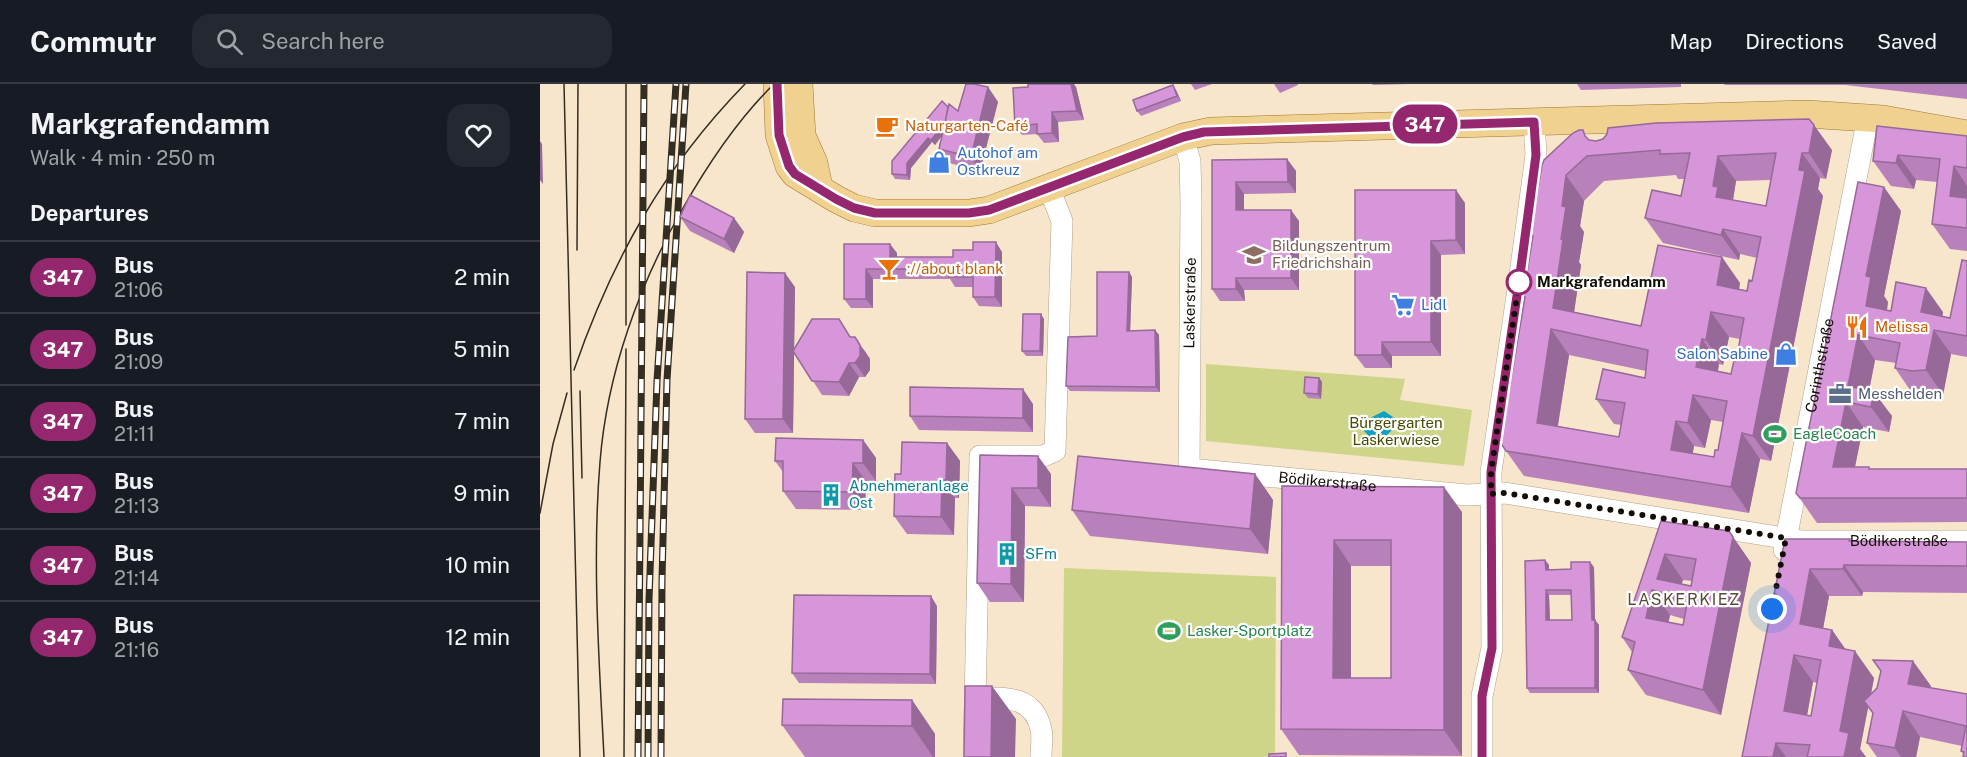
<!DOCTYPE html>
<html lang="en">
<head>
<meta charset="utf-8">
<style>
	:root { --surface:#171b24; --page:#242831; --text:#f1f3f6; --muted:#9ea1a6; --line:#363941 }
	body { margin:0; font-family:"Public Sans",sans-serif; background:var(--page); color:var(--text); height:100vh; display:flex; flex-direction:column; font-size:22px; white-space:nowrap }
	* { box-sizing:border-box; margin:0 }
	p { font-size:20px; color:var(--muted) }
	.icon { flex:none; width:33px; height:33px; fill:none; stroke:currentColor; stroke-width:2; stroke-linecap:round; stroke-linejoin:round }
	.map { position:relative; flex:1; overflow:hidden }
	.panel { display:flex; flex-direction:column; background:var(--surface); width:540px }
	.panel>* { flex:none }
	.badge { padding:0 12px; border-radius:20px; font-size:21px; line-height:39px }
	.you { position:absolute; width:30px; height:30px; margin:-15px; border:4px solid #fff; border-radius:50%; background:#1a73e8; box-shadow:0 0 0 9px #1a73e833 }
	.map>.badge { position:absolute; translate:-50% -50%; box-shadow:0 0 0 3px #fff }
	h2 { padding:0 30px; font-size:22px; line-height:54px }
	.round { display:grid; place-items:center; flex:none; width:63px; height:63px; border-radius:18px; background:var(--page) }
	.overview { display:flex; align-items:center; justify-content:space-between; height:102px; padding:0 30px }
	h1 { font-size:28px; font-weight:700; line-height:45px }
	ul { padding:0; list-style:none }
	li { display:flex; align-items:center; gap:18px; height:72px; padding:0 30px; border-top:2px solid var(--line) }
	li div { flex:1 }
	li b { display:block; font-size:22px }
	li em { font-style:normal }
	li .badge { min-width:66px; font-weight:700; text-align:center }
	header { display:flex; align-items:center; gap:36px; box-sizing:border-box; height:84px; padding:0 30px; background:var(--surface); border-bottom:2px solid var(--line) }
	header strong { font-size:28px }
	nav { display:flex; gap:33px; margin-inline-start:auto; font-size:21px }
	.search { width:420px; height:54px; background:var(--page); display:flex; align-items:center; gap:15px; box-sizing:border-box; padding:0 21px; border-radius:18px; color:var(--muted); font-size:22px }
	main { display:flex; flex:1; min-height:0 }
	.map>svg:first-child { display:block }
</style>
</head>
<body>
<header>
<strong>Commutr</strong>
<div class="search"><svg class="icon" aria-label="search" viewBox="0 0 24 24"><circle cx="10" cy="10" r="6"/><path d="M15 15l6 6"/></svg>Search here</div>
<nav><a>Map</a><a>Directions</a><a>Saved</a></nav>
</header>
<main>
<section class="panel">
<div class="overview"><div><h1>Markgrafendamm</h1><p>Walk · 4 min · 250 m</p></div><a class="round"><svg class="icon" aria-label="heart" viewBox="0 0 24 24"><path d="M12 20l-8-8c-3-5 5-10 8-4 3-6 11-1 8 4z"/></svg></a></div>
<h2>Departures</h2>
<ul>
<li><span class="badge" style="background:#95276e;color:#fff">347</span><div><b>Bus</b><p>21:06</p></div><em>2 min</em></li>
<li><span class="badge" style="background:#95276e;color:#fff">347</span><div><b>Bus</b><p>21:09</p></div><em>5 min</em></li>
<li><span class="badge" style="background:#95276e;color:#fff">347</span><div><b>Bus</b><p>21:11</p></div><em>7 min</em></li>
<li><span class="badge" style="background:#95276e;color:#fff">347</span><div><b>Bus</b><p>21:13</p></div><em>9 min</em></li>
<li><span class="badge" style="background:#95276e;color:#fff">347</span><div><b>Bus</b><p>21:14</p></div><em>10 min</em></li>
<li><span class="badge" style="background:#95276e;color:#fff">347</span><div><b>Bus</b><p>21:16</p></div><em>12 min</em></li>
</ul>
</section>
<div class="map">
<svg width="1427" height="673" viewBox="0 0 1427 673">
	<rect width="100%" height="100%" fill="#f7e6cb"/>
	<path fill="#ced488" d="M666,280l199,15 -5,21 72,10 -8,56 -258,-25z
		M524,484l212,9 -1,180h-213z"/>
	<path fill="#10a0c3" d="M844,327l12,8 -5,12 -8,8h-11l-9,-9 7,-12z"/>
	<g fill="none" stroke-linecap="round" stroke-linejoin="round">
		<g stroke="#b1a188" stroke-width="22">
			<g id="minor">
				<path id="s1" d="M643,53l7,24 1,40 -2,268 278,26 38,-2 297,48h165"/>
				<path id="s2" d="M1244,466l84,-433"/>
				<path d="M435,614c28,0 58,-4 66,31 2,8 0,19 0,28"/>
				<path d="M434,673l6,-301h63l12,-5 7,-230 -13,-33"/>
				<path d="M942,673v-61l10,-48 -1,-176 28,-190 17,-127 -2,-33"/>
			</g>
		</g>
		<g stroke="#9d792f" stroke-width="28">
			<path id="major" d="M237,0l2,51 10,31 6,8 41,25 18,9 21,5h94l20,-3 194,-73 28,-6 596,-17 76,5 84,15
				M259,0l3,52 12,27 5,24"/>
		</g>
		<use href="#minor" stroke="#fff" stroke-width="21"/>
		<use href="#major" stroke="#f1d190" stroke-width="27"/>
		<path stroke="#342d22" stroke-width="1.5" d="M24,0l16,673
			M86,0v241
			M37,166l1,-166
			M34,286c38,-110 89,-202 171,-286
			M40,307l2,87
			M0,429l13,-69 14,-51
			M64,673c-5,-98 -12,-197 -4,-295 7,-89 39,-177 83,-254 25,-44 54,-88 91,-124
			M84,673l2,-408"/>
		<g stroke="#342d22" stroke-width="7">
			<path id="rail" d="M98,673l6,-673
				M108,673l1,-157 8,-219 19,-297
				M121,673l1,-177 5,-200 19,-296"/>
		</g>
		<use href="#rail" stroke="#fff" stroke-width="4.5" stroke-dasharray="14" stroke-linecap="butt"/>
	</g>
	<path fill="#b981bb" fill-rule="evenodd" d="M651,0h21l-17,6z
		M734,0h24v1l-18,8z
		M832,0h38l-37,1z
		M1037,0h104v3l-100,3z
		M1184,0h243v15l-122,-14h-120z
		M448,3l10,15 -18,69 -31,-8 -10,-14 3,-14 -7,10 -3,-3 -21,26 -1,12 -15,-1 -3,-5 56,-67 10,4z
		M488,3h48l8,33 -26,2 1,20 -15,1 -7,-9 -15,1 -7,-9z
		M636,6l5,11 -40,15 -4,-5z
		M1427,52v115l-17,-2 -18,-25 5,-42 -21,-2 -2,9 -23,-3 -18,-25z
		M1050,56l6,1 236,9 -6,29 -6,-1 -2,11 5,7 -52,265 -11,-2 -11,54 -225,-37 -18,-25 -4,-17 22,-135 -1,-2 9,-58 -2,-4 14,-75zM1136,91l2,4h6l-3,17 -36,22 18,25 76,17 1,-6 17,4 -5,23 -5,10 -8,-2 1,-6 -99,43 -67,-14 7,-47 -2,-3 5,-30 -4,-6 4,-25 20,-20zM1231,96l-5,26 -33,-6 3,-19zM1189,253l11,2 -4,22 -5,13 -13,-3 1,-7 4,1zM1029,271l77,16 -1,7 -49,21 18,25 8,1 -3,12 -61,-11zM1171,336l12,2 -5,28 -4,7 -22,-3 2,-8 11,2z
		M747,75l9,12v22l-52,1v16l55,11v69h-55l1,11h-25l-8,-12v-129z
		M815,106l110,13v51l-24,1v101h-49v12h-27l-10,-13z
		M1361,127l-17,85 4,6 -1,9 56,1 -1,4 8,2 17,-57v96l-16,-3 -8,41 -14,1 -17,-3 -17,-25 1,-5 -21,-3 -6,31 23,25 -3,16 -26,-5 -8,40 15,2h97v53l-150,1 -21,-30z
		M140,133l54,1 10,14 -10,21 -44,-22z
		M304,160l53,9v4h56l49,-5v55l-23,-1 -6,-9v-10h-18l-5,-8h-77v29h-22l-7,-9z
		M589,188l3,5 -2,54 25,-1 4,5 1,57 -90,-1 -4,-5 31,-50z
		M255,203l-1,63 57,-13 14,14 5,8v11l-5,7h-6l-10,19 -27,-1 -28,-43 -1,81h-38l-10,-14z
		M504,235l-1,37h-17l-4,-5z
		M779,294l3,4 -1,17 -13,-1 -4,-5z
		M493,320v28l-114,-2 -9,-14z
		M323,356l13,18v23h-10l-1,29 -69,-1 -13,-18v-19l-8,-11z
		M407,359l13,18 -1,37h-4l-1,37 -47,-1 -13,-18 7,-42z
		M440,371l71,19v33l-26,-1 -1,96h-34l-13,-19z
		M715,390l18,26 -5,54 -178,-18 -18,-26z
		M742,402l180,26v244l-163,-1 -18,-26zM811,482h40v112h-40z
		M1121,437l68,10 22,32 -30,152 -75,-20 -18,-25 4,-18 -10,-15zM1143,496l9,1 -1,5 -10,-2zM1130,531l14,4 -1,6 -15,-2z
		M1245,455h65l1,2 116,1v51l-104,-1 -1,4h-33l-6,32 9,2 13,19 29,29 -3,16 60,-8v2l36,6 -3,61 -3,-4 1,-5 -42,-9 -4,20h-39l-10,-14 6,-30 -5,-7 -8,43 6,8h-124zM1273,598l4,1 -6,33 -4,-1z
		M1005,476l4,5v5l22,-1 23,-2 1,53 4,5v68h-69l-3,-5zM1009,511h22l1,25h-22z
		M397,522l-1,78 -137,-1 -7,-10z
		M372,616l23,34v23h-130l-23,-32z"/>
	<path fill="#966998" d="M531,0h3l2,3 8,33 -7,-9z
		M633,1l3,5 5,11 -4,-5z
		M448,3l10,15 -18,69 -9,-14z
		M414,28l3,4 -22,29 -4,-5z
		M512,28l6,10 1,20 -7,-9z
		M1274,41l18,25 -6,29 -17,-26z
		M388,54l4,4 -21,26 -1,12 -3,-5v-12z
		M0,57l2,3 1,40 -3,-4z
		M1262,69l18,25 -2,11 5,7 -52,265 -18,-25z
		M1358,71l18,25 -2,9 -18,-26z
		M1178,72l18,25 -4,25 -16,-9 -3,-11z
		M747,75l9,12v22l-8,-11z
		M1414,82l13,20v34l-17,-24z
		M1026,91l18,26 -4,25 4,6 -5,30 2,3 -10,68 -18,-25 8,-69 1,-33z
		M696,98l8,12v27l-8,-11z
		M1344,103l17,24 -17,85 4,6 -5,29 -17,-25v-30z
		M916,106l9,13v51l-9,-14z
		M751,126l8,11v69l-8,-12z
		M194,134l10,14 -10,21 -10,-14z
		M1183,145l17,25 -1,6 -18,-25z
		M891,157l10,14v101l-10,-14z
		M456,158l6,10v55l-7,-10z
		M350,160l7,9v14l-7,-10z
		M1182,173l18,26 -5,27 -18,-25z
		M326,185l7,10v29l-7,-9z
		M589,188l3,5 -2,59 -3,-5z
		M245,189l10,14 -2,146 -10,-14z
		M696,194l8,12 1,11 -9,-12z
		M1386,204l17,24 -3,19 -6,-1 17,24 -8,41 -17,-25 -5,-58z
		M1171,228l18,25 -6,28 -17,-25z
		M501,230l3,5 -1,37 -3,-5z
		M1011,245l18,26 -15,93 -17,-25z
		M615,246l4,5 1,57 -4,-5z
		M1318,251l17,25 -9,46 -18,-20z
		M315,253l15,22v11l-5,7 -10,-14z
		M1162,255l17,25 -6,29 -17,-26z
		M842,258l10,14v12l-10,-13z
		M309,279l10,14 -10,19 -10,-14z
		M779,294l3,4 -1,17 -3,-5z
		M483,305l10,15v28l-10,-14z
		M1334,308l18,24 -3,16 -18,-25z
		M1153,311l18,25 -6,28 -17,-25z
		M1306,318l17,25 -13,64 -17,-24z
		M1136,337l18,25 -5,30 -18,-26z
		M1202,349l18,26 -11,54 -18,-26z
		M323,356l13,18v23l-13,-18z
		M407,359l13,18 -1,37 -13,-18z
		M498,372l13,18v33l-13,-19z
		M313,379l13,18 -1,29 -13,-18z
		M715,390l18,26 -5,54 -18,-25z
		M402,396l13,18 -1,37 -13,-18z
		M904,403l18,25v244l-18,-26z
		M472,404l13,18 -1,96 -13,-18z
		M1193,453l18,26 -30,152 -18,-25z
		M794,456l17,26v138l-18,-26z
		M1125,470l18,26 -5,16 -21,-17z
		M1005,476l4,5v10l-3,-5z
		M1050,478l4,5 1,58 -3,-5z
		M1304,481l19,27 -1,4 -19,-27z
		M1270,485l19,27 -10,55 -19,-27z
		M1006,506l3,5 1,30 -4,-5z
		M1112,506l18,25 -6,29 -18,-26z
		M391,512l6,10 -1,78 -6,-10z
		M1055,536l4,5v68l-4,-5z
		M1292,546l19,27 -22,-11z
		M1315,567l19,27 -14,71 6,8h-22l-4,-26z
		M1254,571l19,27 -10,56 -19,-27z
		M1373,577l18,25 -5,23 -18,-25z
		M452,602l24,33 -1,38h-24z
		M372,616l23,34v23h-2l-21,-31z
		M1363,627l17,26 -4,20h-15l-6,-9z
		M1236,659l10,14h-13z"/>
	<path fill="#d796d9" stroke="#966998" stroke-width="1.5" fill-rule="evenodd" d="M426,0h8l14,3 -17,70 -32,-8 10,-45 9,7z
		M488,0h43l6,27 -25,1v21l-15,1v-10l-22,2 -2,-38 15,-1z
		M633,1l4,11 -40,15 -4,-11z
		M402,17l6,6 -3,16 -14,17 -3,-2 -21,25v12l-15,-1v-13z
		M1269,35l5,6 -5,28h-7l-3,17 6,1 -52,265 -11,-3 -11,54 -225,-36 -12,-18 8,1 23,-137h-2l10,-61 -3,-1 12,-70 2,-5 29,-27 6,-3h4l2,6 4,4 7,1 7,-2 4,-5 1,-6 48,-5zM1120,66v4l30,-1 -9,43 -29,-6 -7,28 76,17 2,-6 38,8 -9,44 -3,-1 -2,11 -30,-6 5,-28 -64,-12 -17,81 -88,-18 10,-68 -2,-1 5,-32 -4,-1 4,-31 21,-19zM1236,69l-10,53 -50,-9 2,-10 -5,-1 5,-30zM1171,228l33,6 -8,43 -2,-1 -3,14 -35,-7 6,-28 4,1zM1011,245l97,21 -3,28 -42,-9 -7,30 29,4 -6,34 -82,-14zM1153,311l34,6 -9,49h-3l-1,7 -43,-7 5,-29 12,2z
		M1337,42l90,10v32l-13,-2 -4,30 17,2v30l-35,-4 8,-65 -42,-4 -2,8 -23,-2z
		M747,75l1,23h-52v28h55v68h-55v11h-24v-129z
		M1318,98l26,5 -18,89 5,1 -5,29 25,5 5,-29 30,6 -5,24 29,6 12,-58 5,1v75l-33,-6 -8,40 -14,1 -17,-3 5,-25 -42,-8 -10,51 26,6 -3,15 -25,-5 -13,65h36v2h98v29h-167l-4,-5z
		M815,106h101v50l-25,1v101h-49v13h-27z
		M150,111l44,23 -10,21 -44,-22z
		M433,158h23l-1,55h-22v-20h-24v-8h-83v30h-22v-55h46v13h63v-7h20z
		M207,188l38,1 -2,146h-38z
		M557,188h32l-2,59 28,-1 1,57 -90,-1 2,-49 29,-1z
		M483,230h18l-1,37h-18z
		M272,235h27l11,18h5l5,8v11l-5,7h-6l-10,19 -27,-1 -19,-30z
		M765,293l14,1 -1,16 -14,-1z
		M370,303l113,2v29l-113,-2z
		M236,354l87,2v23h-10l-1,29 -69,-1v-30h-8z
		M362,358l45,1 -1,37h-4l-1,37 -47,-1 1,-42h6z
		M440,371l58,1v32h-26l-1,96 -34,-1z
		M538,372l177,18 -5,55 -178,-19z
		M742,402l162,1v243l-163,-1zM794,456h57v138h-58z
		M1121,437l68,10 4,6 -30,153 -75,-20 7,-28 -13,-5zM1125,470l31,5 -5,27 -34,-7zM1112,506l36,9 -5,26 -37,-7z
		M1245,455h65l-1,2 118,1v24l-123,-1 -1,4h-33l-10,55 32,6 -3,16 26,5 -15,80 9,2 -5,24h-37l3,-12 -34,-2 -3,14h-31zM1254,571l27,5 -10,56 -27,-5z
		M1005,476l1,10 25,-1v-7h19l2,58h3v68h-68l-2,-127zM1006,506h25l1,30h-26z
		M254,511l137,1 -1,78 -138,-1z
		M1333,576l40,1 -5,23 59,10v63h-4l1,-5 -3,-1 5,-25 -63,-15 -8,37 -28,-5 6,-30 -9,-12 13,-13 4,-17z
		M425,602h27l-1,71h-27z
		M243,615l129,1v26l-130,-1z
		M746,669v4h-17v-3z"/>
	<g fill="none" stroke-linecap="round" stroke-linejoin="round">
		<g stroke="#fff" stroke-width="14">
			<path id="line" d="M237,0l2,51 10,31 6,8 41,25 18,9 21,5h94l20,-3 194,-73 21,-5 330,-10 2,33 -17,127 -28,190 1,176 -10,48v61"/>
		</g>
		<use href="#line" stroke="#95276e" stroke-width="9"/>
		<path stroke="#130d05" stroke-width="6" stroke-dasharray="0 10.8" d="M979,198l-28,190v22l14,-1 281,45 -14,71"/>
	</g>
	<defs>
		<g id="cafe-bare" transform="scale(1.8)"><path d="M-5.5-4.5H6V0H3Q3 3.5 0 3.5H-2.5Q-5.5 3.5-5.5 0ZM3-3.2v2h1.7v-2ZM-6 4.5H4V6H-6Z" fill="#e8710a" stroke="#fff" stroke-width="2.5" paint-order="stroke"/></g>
		<g id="shop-bare" transform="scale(1.8)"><path d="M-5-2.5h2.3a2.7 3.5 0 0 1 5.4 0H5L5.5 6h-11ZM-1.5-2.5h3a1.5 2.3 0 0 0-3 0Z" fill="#3f7fe0" stroke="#fff" stroke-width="2.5" paint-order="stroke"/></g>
		<g id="university-bare" transform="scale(1.8)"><path d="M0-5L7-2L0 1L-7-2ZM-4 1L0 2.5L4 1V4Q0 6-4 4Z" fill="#8d6e63" stroke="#fff" stroke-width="2.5" paint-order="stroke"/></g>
		<g id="bar-bare" transform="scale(1.8)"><path d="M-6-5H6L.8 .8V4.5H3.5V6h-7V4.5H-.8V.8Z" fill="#e8710a" stroke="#fff" stroke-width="2.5" paint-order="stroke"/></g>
		<g id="supermarket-bare" transform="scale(1.8)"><path d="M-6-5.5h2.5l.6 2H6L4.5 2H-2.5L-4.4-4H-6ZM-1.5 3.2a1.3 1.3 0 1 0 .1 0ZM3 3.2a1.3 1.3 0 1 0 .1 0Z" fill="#3f7fe0" stroke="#fff" stroke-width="2.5" paint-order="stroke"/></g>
		<g id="restaurant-bare" transform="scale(1.8)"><path d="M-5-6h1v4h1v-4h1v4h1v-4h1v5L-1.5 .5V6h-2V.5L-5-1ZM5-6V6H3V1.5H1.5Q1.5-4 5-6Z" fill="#e8710a" stroke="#fff" stroke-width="2.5" paint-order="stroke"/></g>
		<g id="office-bare" transform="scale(1.8)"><path d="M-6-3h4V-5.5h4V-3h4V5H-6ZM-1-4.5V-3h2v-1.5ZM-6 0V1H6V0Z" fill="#5c6f8a" stroke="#fff" stroke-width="2.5" paint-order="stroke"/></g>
		<g id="stadium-bare" transform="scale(1.8)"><path d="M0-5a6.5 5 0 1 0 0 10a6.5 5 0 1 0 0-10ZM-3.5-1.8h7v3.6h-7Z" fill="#2e9e5b" stroke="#fff" stroke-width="2.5" paint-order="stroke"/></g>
		<g id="building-bare" transform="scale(1.8)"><path d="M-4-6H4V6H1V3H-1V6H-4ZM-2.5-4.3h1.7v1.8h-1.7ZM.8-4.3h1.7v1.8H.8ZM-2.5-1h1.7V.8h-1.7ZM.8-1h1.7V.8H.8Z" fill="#0f9aa8" stroke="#fff" stroke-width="2.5" paint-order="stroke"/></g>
	</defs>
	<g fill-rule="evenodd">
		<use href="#cafe-bare" x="347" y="42"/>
		<use href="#shop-bare" x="399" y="78"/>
		<use href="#university-bare" x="714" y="171"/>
		<use href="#bar-bare" x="349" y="185"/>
		<use href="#supermarket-bare" x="863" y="221"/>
		<use href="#restaurant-bare" x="1317" y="243"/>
		<use href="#shop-bare" x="1246" y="270"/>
		<use href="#office-bare" x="1300" y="310"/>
		<use href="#stadium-bare" x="1235" y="350"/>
		<use href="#building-bare" x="291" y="411"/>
		<use href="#building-bare" x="467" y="470"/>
		<use href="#stadium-bare" x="629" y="547"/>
	</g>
	<circle fill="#fff" stroke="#95276e" stroke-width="3" cx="979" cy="198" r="12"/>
	<g text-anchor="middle" stroke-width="4.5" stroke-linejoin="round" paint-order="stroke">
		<g font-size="15" fill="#c56008" stroke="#fff" text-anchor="start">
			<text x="365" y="47">Naturgarten-Café</text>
			<text x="367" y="190">://about blank</text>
			<text x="1335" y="248">Melissa</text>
		</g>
		<g font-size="15" fill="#366cbe" stroke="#fff" text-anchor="start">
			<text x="417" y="74">Autohof am<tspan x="417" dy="17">Ostkreuz</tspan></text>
			<text x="881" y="226">Lidl</text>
			<text x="1228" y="275" text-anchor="end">Salon Sabine</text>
		</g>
		<g font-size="15" fill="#785e54" stroke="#fff" text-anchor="start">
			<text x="732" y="167">Bildungszentrum<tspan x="732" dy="17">Friedrichshain</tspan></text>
		</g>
		<g font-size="15" font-weight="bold" fill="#130d05" stroke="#fff" text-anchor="start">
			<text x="997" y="203">Markgrafendamm</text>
		</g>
		<g font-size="15" fill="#130d05" stroke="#fff">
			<text transform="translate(650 219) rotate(-89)" y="5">Laskerstraße</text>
			<text dy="5" stroke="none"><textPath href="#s2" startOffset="188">Corinthstraße</textPath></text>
			<text dy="5" stroke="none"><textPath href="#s1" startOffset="472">Bödikerstraße</textPath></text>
			<text dy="5" stroke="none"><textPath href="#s1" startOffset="1048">Bödikerstraße</textPath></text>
		</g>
		<g font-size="15" fill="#4e5e75" stroke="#fff" text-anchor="start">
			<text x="1318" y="315">Messhelden</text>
		</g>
		<g font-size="15" fill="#474a00" stroke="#fff">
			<text x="856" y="344">Bürgergarten<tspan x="856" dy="17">Laskerwiese</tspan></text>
		</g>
		<g font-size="15" fill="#27864d" stroke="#fff" text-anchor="start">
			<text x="1253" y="355">EagleCoach</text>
			<text x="647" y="552">Lasker-Sportplatz</text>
		</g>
		<g font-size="15" fill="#0d838f" stroke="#fff" text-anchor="start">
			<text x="309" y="407">Abnehmeranlage<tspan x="309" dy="17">Ost</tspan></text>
			<text x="485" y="475">SFm</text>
		</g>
		<g font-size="16" letter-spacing="1.5" fill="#594a34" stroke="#fff">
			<text x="1144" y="521">LASKERKIEZ</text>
		</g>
	</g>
</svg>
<div class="you" style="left:1232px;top:525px"></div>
<b class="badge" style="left:885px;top:40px;background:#95276e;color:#fff">347</b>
</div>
</main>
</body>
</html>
